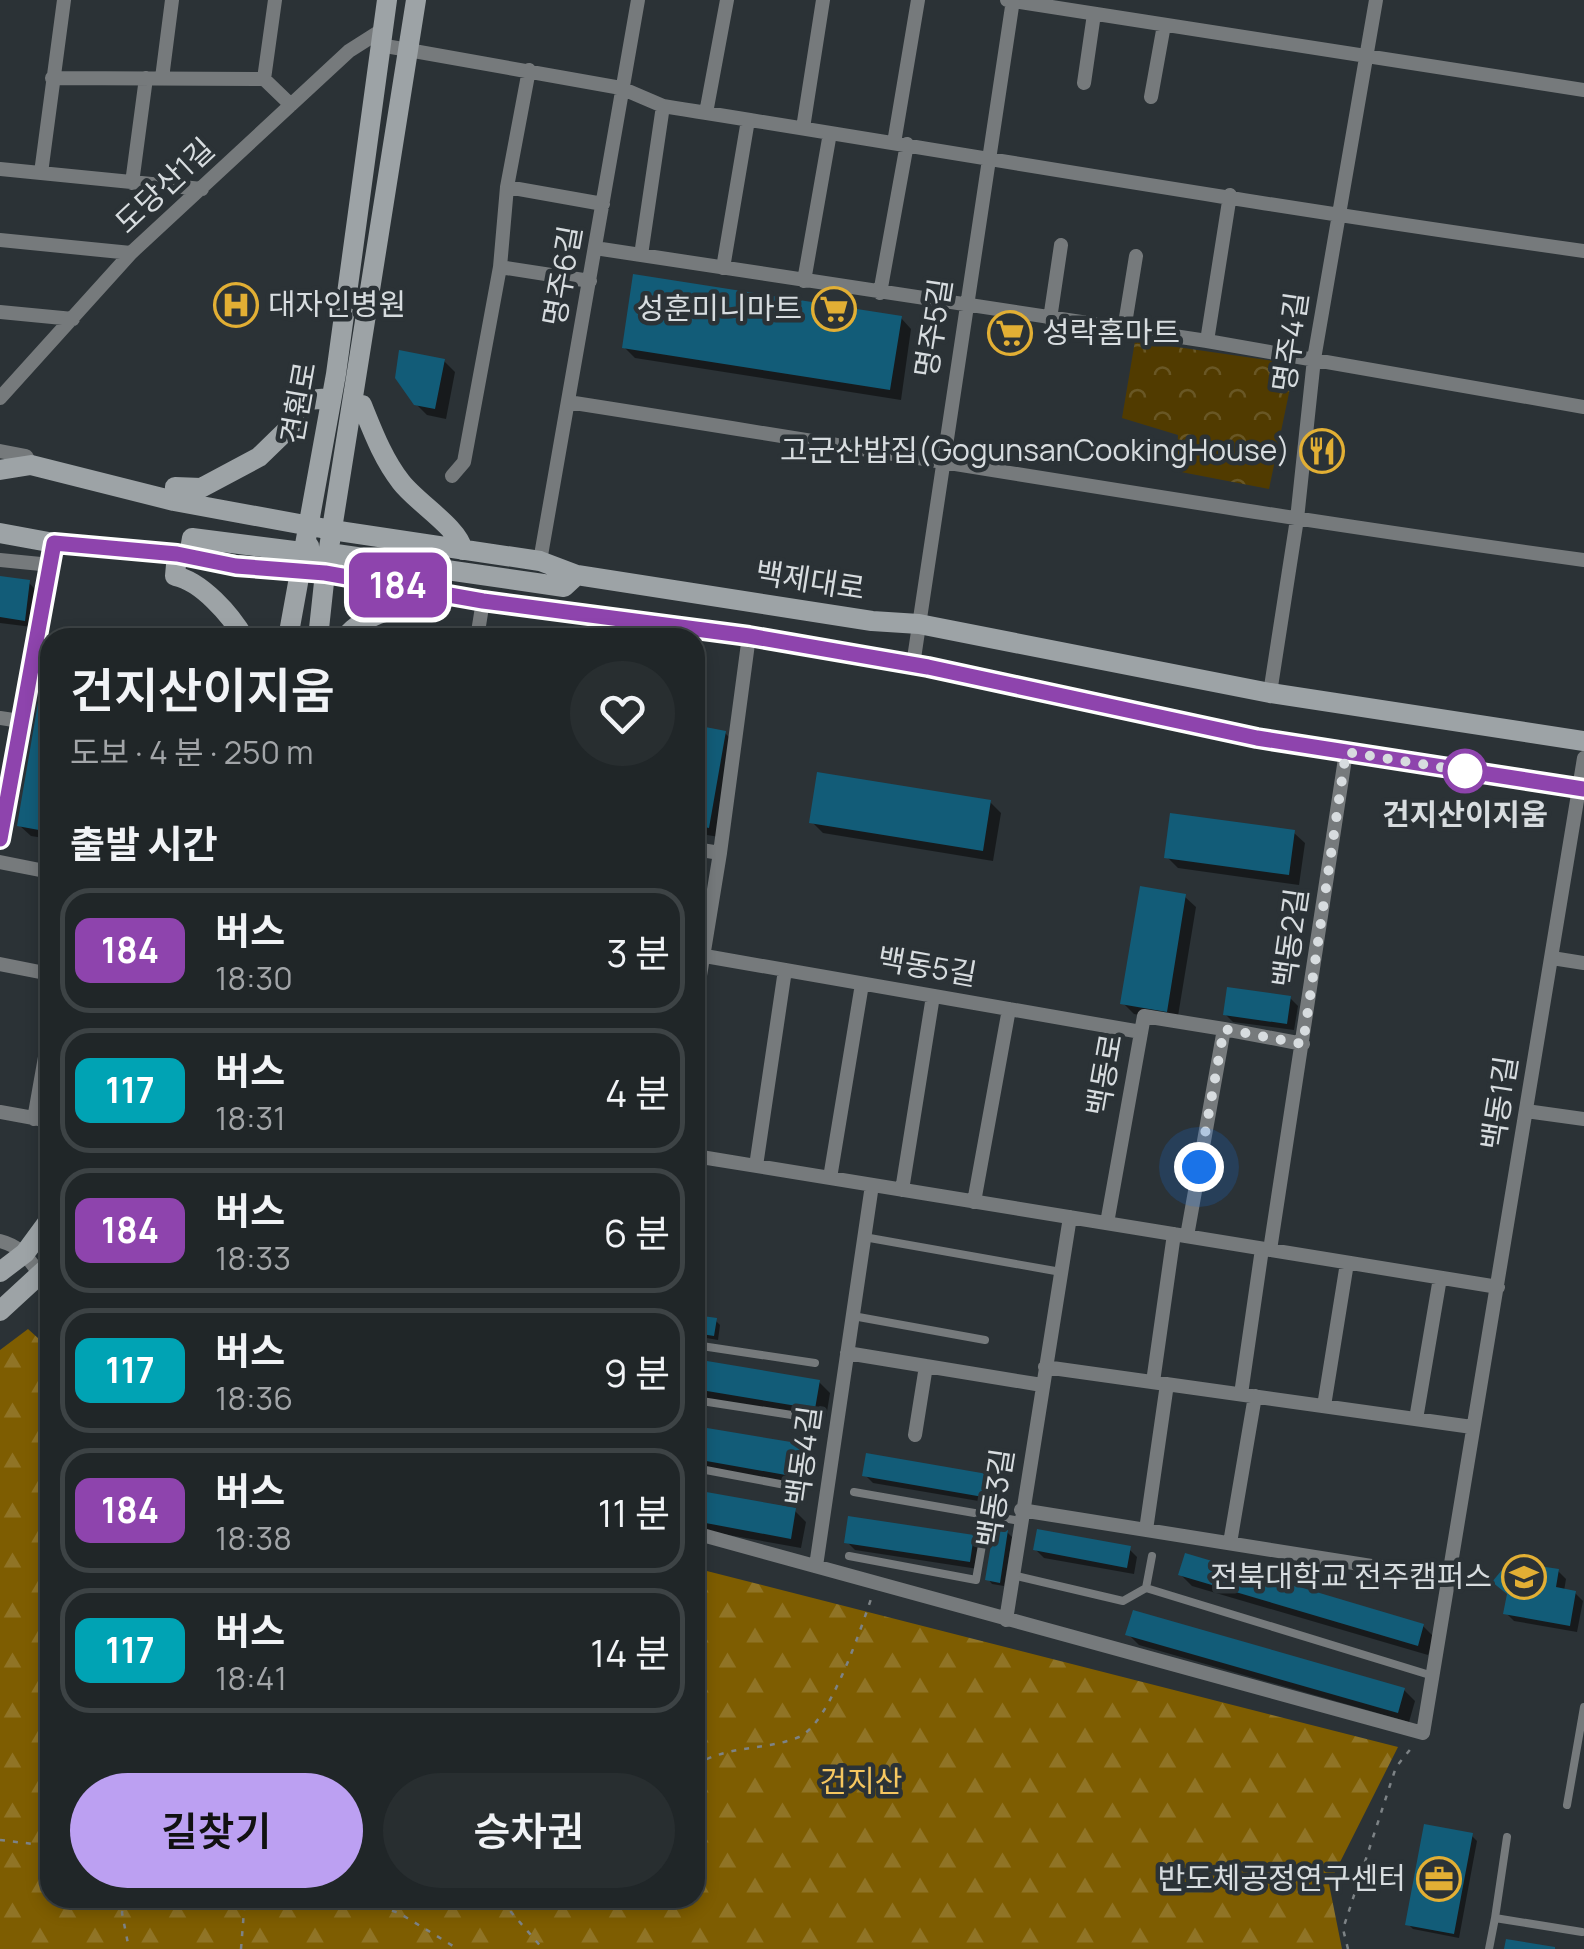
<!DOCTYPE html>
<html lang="ko">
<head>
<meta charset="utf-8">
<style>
	:root { --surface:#202628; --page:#282e30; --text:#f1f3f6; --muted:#a2a5a8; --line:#3d4345; --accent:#bca0f2 }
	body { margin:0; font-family:Manrope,"Noto Sans KR",sans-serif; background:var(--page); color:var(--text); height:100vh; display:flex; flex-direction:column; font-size:38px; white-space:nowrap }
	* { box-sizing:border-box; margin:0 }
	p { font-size:32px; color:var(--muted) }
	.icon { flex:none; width:55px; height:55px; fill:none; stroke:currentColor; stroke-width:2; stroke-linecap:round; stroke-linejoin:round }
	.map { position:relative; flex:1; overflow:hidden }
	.drawer { position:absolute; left:40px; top:628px; width:665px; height:1280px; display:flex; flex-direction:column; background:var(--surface); border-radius:30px; box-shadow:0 5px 15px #0003,0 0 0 2px var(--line) }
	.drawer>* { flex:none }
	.badge { padding:0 20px; border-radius:15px; font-size:35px; line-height:65px }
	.you { position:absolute; width:50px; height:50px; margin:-25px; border:8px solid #fff; border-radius:50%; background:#1a73e8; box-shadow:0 0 0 15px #1a73e833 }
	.map>.badge { position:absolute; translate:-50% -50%; box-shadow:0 0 0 5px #fff }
	h2 { padding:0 30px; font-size:38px; line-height:90px }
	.round { display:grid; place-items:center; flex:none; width:105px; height:105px; border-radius:52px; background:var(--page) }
	.head { display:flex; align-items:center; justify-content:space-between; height:170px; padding:0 30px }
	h1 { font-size:48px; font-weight:600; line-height:75px }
	.primary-button { display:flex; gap:20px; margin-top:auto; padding:20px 30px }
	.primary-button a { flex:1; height:115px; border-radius:60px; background:var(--accent); color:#111; font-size:40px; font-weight:600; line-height:115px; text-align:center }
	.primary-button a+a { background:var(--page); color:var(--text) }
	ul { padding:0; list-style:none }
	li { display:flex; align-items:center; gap:30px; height:125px; margin:0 20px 15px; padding:0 10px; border:5px solid var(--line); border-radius:30px }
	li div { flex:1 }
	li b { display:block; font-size:38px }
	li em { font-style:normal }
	li .badge { min-width:110px; font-weight:700; text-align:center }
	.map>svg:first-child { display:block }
</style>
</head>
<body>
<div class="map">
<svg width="1584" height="1949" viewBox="0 0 1584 1949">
	<defs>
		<pattern id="forest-firs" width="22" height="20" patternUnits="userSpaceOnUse" patternTransform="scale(2.5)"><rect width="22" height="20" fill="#7e5d01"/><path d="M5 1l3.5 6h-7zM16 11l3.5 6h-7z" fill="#907426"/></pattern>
		<pattern id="park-crowns" width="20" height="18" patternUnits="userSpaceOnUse" patternTransform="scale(2.5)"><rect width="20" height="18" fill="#513b00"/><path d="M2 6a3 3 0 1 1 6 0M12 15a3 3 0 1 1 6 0" fill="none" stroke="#695725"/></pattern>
	</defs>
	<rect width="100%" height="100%" fill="#2b3236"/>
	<path fill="url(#forest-firs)" d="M28,1329l22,20v549h645v-330l703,179 -69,137 13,65h-1342v-599z"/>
	<path fill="url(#park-crowns)" d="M1135,341l160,23 -26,125 -93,-18 2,-36 -56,-17z"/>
	<path fill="#0007" d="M901,318l10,11 -10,71 -266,-42 -11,-11z
		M444,361l11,11 -9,47 -19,-4 -12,-12z
		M0,579l29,4 8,8 -5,36 -32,-4z
		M50,647v192l-19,-3 -11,-10z
		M695,728l30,5 11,11 -17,93 -24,-4z
		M990,802l11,11 -8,48 -170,-28 -11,-11z
		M1294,833l11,10 -6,42 -121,-17 -11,-11z
		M1185,897l11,10 -19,115 -43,-8 -11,-11z
		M1290,998l8,8 -4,24 -61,-8 -8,-8z
		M695,1317l21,4 4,4 -2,15 -23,-4z
		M695,1361l124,21 11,11 -4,25 -128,-21z
		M695,1428l107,18 10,11 -4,29 -113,-19z
		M865,1475l127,2 8,8 -4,19 -123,-21z
		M695,1493l100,18 11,11 -5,26 -106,-19z
		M1007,1532l5,5 -8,49 -12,-2 -4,-5z
		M973,1537l8,8 -3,24 -123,-19 -8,-8z
		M1129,1549l8,8 -3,17 -90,-16 -8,-8z
		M1558,1571l8,8 -2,12 11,2 8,8 -6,31 -63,-11 -8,-8 14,-33 19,3z
		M1181,1575l242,51 11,11 -6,18 -236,-69z
		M1128,1634l276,56 11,11 -6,21 -270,-77z
		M1472,1836l5,5 -18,97 -46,-9 -5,-5z"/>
	<path fill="#125c78" d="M633,274l269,42 -12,74 -268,-42z
		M399,350l46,9 -10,50 -21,-4 -19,-27z
		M0,576l30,4 -5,41 -25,-4z
		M48,644h2v188l-33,-6z
		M695,725l31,6 -17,97 -14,-3z
		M817,772l174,28 -8,51 -174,-28z
		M1170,813l125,17 -6,45 -125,-17z
		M1140,886l46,8 -19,118 -47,-8z
		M1227,987l64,9 -4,28 -64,-9z
		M695,1315l22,3 -3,18 -19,-3z
		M695,1359l125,21 -5,29 -120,-20z
		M695,1426l108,18 -6,33 -102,-18z
		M866,1453l127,22 -4,23 -127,-22z
		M695,1490l101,18 -5,31 -96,-18z
		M848,1516l126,19 -4,27 -126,-19z
		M994,1527l14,3 -8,53 -15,-3z
		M1037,1529l94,17 -4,22 -94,-18z
		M1185,1553l239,71 -6,22 -240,-71z
		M1506,1565l15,13 16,3 2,-15 20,3 -3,18 20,4 -6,35 -67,-12 4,-20 -15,-12z
		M1133,1610l272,78 -7,25 -273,-78z
		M1424,1824l49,9 -19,101 -49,-9z
		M1506,1939l49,8v2h-51z"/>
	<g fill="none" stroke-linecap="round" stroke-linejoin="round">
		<path stroke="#7d8386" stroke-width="2.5" stroke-dasharray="5 8" stroke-linecap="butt" d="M695,1765c36,-21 70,-14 104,-28 30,-13 62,-108 73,-141
			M0,1840l50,6
			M124,1898l-2,15 7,36
			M355,1898l44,15 59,36
			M512,1898l-1,14 32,37
			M241,1949l4,-51
			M1348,1949l-5,-20 53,-162 17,-21"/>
		<path stroke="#767a7c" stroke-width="8" d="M864,1237l197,35
			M853,1316l132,24
			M695,1345l120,18
			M695,1400l116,18
			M695,1468l101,19
			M854,1492l166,29
			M849,1556l127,24 11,-64
			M1012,1575l111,26 23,-13 287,88
			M1146,1588l6,-32
			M1567,1805l17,-98
			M1507,1837l-12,81 87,14
			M1489,1949l6,-31"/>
		<path stroke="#767a7c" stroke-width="14" d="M1007,0l577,90
			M380,45l241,43 42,18c307,49 613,102 921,145
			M52,78l212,1 11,-79
			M162,78l10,-78
			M264,79l27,26
			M1084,83l10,-69
			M1151,97l13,-72
			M706,113l21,-113
			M803,128l20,-128
			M894,143l24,-143
			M0,169l202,20
			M41,173l23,-173
			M132,183l14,-105
			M507,187l96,17
			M0,240l131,13
			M595,248l612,93 377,66
			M641,255l22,-149
			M500,267l90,14
			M723,268l25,-148
			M804,281l26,-148
			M880,293l27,-149
			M0,312l73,7
			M1050,319l11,-74
			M1124,330l12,-74
			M1207,341l23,-146
			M0,398l131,-145 218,-202 33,-21
			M568,402c339,53 677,112 1016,158
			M0,451l26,5 5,9
			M452,476l12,-14 36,-195 7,-80 22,-117
			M0,560l51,5
			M540,561l98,-561
			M477,638l6,-37
			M913,665l100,-665
			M1270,693l27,-174 17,-160 62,-359
			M0,718l20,3
			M0,839l54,-296
			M695,849l25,4
			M0,862l50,10
			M705,956l436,76
			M1552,958l32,5
			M0,964l50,10
			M695,1006l25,-153 29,-217
			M1526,1111l58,8
			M0,1112l50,9
			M34,1119l16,-90
			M695,1156l803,131
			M756,1166l29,-196
			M830,1178l32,-194
			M902,1190l31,-194
			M974,1202l35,-193
			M1107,1223l37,-207 80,13
			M1187,1236l37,-207 79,15
			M0,1241c21,5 29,18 41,35
			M1270,1250l76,-498
			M847,1353l195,32
			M1045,1367l427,60
			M1153,1382l21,-148
			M1241,1394l21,-145
			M1324,1406l23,-143
			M1416,1419l24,-141
			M915,1435l11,-69
			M1021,1510l426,68
			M1146,1530l21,-146
			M695,1533l728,200 161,-975
			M1230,1543l25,-147
			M816,1566l56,-381
			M1006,1620l64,-403"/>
		<path stroke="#9da3a6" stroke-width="20" d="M352,405h10c11,27 21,54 39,77 16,21 57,45 62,68
			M0,470l31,-5 143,36 158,29 208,31 37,14 295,46 47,3 351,69 314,48
			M174,501l1,-14 26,1 58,-31 32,-31 17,-26 23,-2
			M0,533l54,10 123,11 59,11 89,8 158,28 266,35 179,31 329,71 327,51
			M177,554l-2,22c26,5 56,39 69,62
			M189,556l3,-18 110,14 7,-6
			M317,559l12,-6 235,34 13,-12
			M288,638l48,-264 51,-374
			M318,638l7,-65 91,-573
			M344,638c24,-26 44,-28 77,-32l1,-17
			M0,1272l25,-19 25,-34
			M0,1311l50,-46"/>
	</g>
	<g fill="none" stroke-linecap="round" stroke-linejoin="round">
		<g stroke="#fff" stroke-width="22">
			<path id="line" d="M0,839l54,-296 123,11 59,12 89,7 158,28 266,35 179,31 329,71 327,51"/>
		</g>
		<use href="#line" stroke="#8e44ad" stroke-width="15"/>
		<path stroke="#d7dcdf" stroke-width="10" stroke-dasharray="0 18" d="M1199,1167l25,-138 79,15 43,-292 119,19"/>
	</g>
	<defs>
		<g id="hospital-ring" transform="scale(2.25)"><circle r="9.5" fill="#2b3236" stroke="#e2af34" stroke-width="1.5"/><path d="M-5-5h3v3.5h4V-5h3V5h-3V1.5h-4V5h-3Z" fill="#e2af34"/></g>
		<g id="supermarket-ring" transform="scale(2.25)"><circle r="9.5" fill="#2b3236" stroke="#e2af34" stroke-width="1.5"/><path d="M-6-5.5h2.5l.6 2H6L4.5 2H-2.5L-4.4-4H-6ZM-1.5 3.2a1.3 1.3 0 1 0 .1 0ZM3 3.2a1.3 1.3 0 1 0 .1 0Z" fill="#e2af34"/></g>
		<g id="restaurant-ring" transform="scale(2.25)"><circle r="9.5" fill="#2b3236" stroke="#e2af34" stroke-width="1.5"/><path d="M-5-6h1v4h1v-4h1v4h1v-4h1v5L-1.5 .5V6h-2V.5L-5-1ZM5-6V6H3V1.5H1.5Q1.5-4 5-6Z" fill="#e2af34"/></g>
		<g id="university-ring" transform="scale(2.25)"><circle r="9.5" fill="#2b3236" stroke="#e2af34" stroke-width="1.5"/><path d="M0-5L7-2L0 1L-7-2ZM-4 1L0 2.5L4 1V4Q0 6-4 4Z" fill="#e2af34"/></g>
		<g id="office-ring" transform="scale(2.25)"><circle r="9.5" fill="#2b3236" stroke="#e2af34" stroke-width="1.5"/><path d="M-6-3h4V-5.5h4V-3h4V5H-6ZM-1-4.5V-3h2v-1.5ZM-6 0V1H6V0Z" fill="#e2af34"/></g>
	</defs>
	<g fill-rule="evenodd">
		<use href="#hospital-ring" x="236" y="305"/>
		<use href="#supermarket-ring" x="834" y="309"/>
		<use href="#supermarket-ring" x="1010" y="333"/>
		<use href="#restaurant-ring" x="1322" y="451"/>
		<use href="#university-ring" x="1524" y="1577"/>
		<use href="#office-ring" x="1439" y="1879"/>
	</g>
	<circle fill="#fff" stroke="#8e44ad" stroke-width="5" cx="1465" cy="771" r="20"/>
	<g text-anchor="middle" stroke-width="9" stroke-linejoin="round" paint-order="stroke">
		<g font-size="30" fill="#d7dcdf" stroke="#2b3236">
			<text transform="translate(165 186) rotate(-43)" y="10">도당산1길</text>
			<text transform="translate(563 276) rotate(-80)" y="10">명주6길</text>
			<text transform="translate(934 328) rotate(-81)" y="10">명주5길</text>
			<text transform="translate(1291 342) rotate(-82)" y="10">명주4길</text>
			<text transform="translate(299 403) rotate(-80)" y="10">견훤로</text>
			<text transform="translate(810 581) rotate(9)" y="10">백제대로</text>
			<text transform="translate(1291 938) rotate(-82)" y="10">백동2길</text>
			<text transform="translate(927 967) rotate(10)" y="10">백동5길</text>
			<text transform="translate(1105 1075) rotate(-80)" y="10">백동로</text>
			<text transform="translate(1500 1103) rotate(-81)" y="10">백동1길</text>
			<text transform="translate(804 1456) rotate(-82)" y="10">백동4길</text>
			<text transform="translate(996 1498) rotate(-81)" y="10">백동3길</text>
		</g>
		<g font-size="30" fill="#d7dcdf" stroke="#2b3236" text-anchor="end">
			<text x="268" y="315" text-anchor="start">대자인병원</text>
			<text x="802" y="319">성훈미니마트</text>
			<text x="1042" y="343" text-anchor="start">성락홈마트</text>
			<text x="1290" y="461">고군산밥집(GogunsanCookingHouse)</text>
			<text x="1492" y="1587">전북대학교 전주캠퍼스</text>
			<text x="1406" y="1889">반도체공정연구센터</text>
		</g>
		<g font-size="30" font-weight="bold" fill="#d7dcdf" stroke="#2b3236">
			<text x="1465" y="825">건지산이지움</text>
		</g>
		<g font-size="30" fill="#f6c760" stroke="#2b3236">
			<text x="861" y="1792">건지산</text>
		</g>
	</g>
</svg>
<div class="you" style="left:1199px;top:1167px"></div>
<b class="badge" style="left:398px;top:585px;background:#8e44ad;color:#fff">184</b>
<section class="drawer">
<div class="head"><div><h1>건지산이지움</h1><p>도보 · 4 분 · 250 m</p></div><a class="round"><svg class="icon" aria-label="heart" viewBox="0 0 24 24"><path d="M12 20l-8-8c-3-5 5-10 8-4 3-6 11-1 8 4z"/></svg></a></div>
<h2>출발 시간</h2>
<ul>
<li><span class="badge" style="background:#8e44ad;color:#fff">184</span><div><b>버스</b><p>18:30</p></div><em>3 분</em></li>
<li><span class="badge" style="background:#00a3b4;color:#fff">117</span><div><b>버스</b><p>18:31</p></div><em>4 분</em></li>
<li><span class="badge" style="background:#8e44ad;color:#fff">184</span><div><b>버스</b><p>18:33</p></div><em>6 분</em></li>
<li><span class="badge" style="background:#00a3b4;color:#fff">117</span><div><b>버스</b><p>18:36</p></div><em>9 분</em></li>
<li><span class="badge" style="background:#8e44ad;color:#fff">184</span><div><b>버스</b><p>18:38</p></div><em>11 분</em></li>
<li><span class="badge" style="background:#00a3b4;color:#fff">117</span><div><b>버스</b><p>18:41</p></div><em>14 분</em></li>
</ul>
<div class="primary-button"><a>길찾기</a><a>승차권</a></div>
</section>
</div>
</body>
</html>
